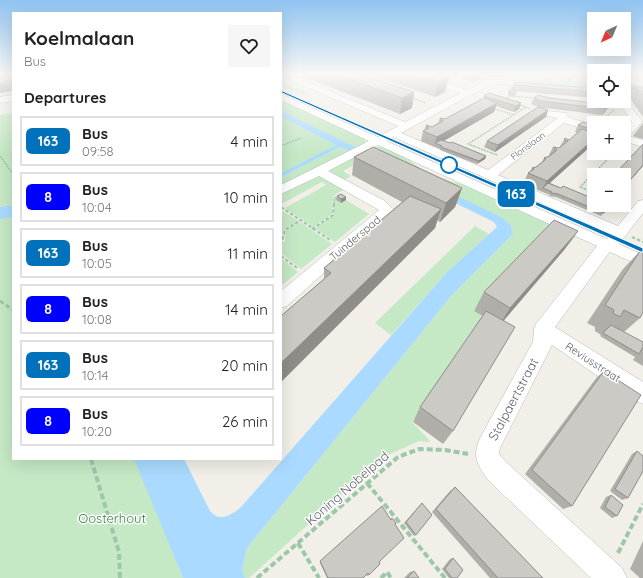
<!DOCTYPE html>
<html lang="en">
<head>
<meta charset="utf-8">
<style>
	:root { --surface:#fff; --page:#f6f6f6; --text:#222; --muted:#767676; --line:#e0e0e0 }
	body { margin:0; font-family:Quicksand,sans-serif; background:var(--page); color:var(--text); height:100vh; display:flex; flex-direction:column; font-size:15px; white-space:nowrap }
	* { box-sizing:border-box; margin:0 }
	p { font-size:13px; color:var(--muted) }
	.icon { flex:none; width:22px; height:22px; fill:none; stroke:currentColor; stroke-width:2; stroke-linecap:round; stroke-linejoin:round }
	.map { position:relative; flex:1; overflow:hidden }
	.side { position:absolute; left:12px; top:12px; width:270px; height:448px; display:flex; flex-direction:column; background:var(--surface); border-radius:0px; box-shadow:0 4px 16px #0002 }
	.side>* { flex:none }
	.badge { padding:0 8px; border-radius:6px; font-size:14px; line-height:26px }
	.needle { width:26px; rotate:224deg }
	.controls { position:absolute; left:587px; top:12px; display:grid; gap:8px }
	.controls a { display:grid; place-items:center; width:44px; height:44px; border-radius:0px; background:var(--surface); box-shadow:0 4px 16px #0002; font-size:20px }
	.map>.badge { position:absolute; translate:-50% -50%; box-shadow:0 0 0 2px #fff }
	h2 { padding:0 12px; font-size:15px; line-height:36px }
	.round { display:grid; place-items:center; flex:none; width:42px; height:42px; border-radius:0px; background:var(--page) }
	.overview { display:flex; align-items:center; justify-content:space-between; height:68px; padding:0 12px }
	h1 { font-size:19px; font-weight:700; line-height:30px }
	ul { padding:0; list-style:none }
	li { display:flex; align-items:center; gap:12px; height:50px; margin:0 8px 6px; padding:0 4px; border:2px solid var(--line); border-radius:0px }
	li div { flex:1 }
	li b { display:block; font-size:15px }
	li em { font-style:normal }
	li .badge { min-width:44px; font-weight:700; text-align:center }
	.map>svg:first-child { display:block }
</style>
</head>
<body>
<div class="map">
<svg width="643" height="578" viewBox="0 0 643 578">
	<rect width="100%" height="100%" fill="#f1efe8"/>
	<path fill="#c5e8c5" d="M281,75h22l-21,7 27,11 -6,2 -22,-9z
		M508,75h86v13l-97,-7z
		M281,99l84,40v5l-9,5 -75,-38z
		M13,113v92l-13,2v-92z
		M281,117l56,28 -56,28z
		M340,147l10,4 -69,35v-9z
		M374,147h10l11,4 27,18 23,11 28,7 104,48 -13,15 -22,-11 -68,71 24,16 -23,2 -63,94 19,20 -12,-1 -29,13 -57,48 -84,76h-4l-3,-9 5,-21 205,-253 61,-61 -2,-8 -147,-74z
		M358,155l7,4 -22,12 8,5 -7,4 -15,-9z
		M318,174l27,15 -9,5 -3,4 -1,16 -19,13 -28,-19 41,-23 -4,-3 -41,22v-11z
		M338,196l-1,4 4,3 5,-3 23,14 -34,28 -20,-14 19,-13v-16z
		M281,210l18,11 -14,8 -2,4 -2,11z
		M13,213v246h154l5,92 11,27h-183v-363z
		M300,222l32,22 -31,25 -20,-16v-7l4,-5 1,-11z
		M475,226l14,8 -41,37 -57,64 -16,-12z
		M281,258l17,14 -17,14z"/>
	<path fill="#aadaff" d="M281,111l76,37 -7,3 -10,-4 -59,30v-4l55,-28 -55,-28z
		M365,159l32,8 106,51 8,8 2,8 -61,61 -205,253 -5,21 3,9h-62l-49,-119h50l26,52c10,12 21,4 31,-4l207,-236 49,-44 -3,-5z
		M13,205v12l-13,2v-12z"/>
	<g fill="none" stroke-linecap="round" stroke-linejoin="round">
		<g stroke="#b5b8bc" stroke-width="1">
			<path id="minor" d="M407,75h11l50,15 19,-10h13l39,3 1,2 -4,3 -36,-4 -11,1 -88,48 87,37 70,-52 -20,-4 -2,-2 2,-2 29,3 1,4 26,9v6l-30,-9 -66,52 120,51 20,-25 5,-1v13l-24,31 24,11v12l-33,-15 -2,2 -53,73 88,55v22l-8,-3 -83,-56 -52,103 -1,6 7,8 116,106 5,10h-36l-103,-98c-11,-16 -16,-23 -8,-42l53,-96 1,-13 2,-5 61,-78 -219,-101 -50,26 57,30 9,9 -107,96 -6,2v-17l98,-81 -60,-34 -38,18v-9l88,-44 -88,-41v-6l97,43 20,-11 -108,-46 1,-2h6l108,44 56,-29 -53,-16zM393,137l218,97 -4,5 -221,-98z
				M13,95v6l-13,2v-6z
				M624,99l18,22c-4,6 -10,14 -18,14v-7l8,-7 -15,-20h7z
				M624,135l19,5v7l-19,-6z"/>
		</g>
		<path stroke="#9cc7a9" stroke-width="1.5" stroke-dasharray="2 1" stroke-linecap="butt" d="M558,78l12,3 -9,6
			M624,79l12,9
			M630,84l3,-9h2
			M412,98l14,5
			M504,100l6,-4 26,2
			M597,103l15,2
			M517,104l14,5
			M492,108l22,7
			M597,119h6l11,-9
			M281,146l20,-8
			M497,155l-29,-11 58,-37
			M0,156l13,18
			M594,193l-14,-6 34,-34
			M334,204v-5l5,-4"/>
		<path stroke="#9cc7a9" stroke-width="2" stroke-dasharray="3.5 2" stroke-linecap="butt" d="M281,207l49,33
			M312,229l21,-14 1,-12
			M632,237l11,5
			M281,245l4,-15 16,-10
			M281,256l16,12"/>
		<path stroke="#9cc7a9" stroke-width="3" stroke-dasharray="4.5 2.5" stroke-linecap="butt" d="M0,301l13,9"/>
		<path stroke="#9cc7a9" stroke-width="4" stroke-dasharray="6 3" stroke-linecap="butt" d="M91,459l28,93 1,26
			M367,483l78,95
			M298,543l21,35
			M618,553l25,-49
			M257,578l141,-121 21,-8 26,1 23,4
			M381,578l6,-6 4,6"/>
		<use href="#minor" fill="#fff" fill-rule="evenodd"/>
	</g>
	<path fill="#afaea9" d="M0,75h13v17l-3,-3 1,2 -11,2z
		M302,75h60l52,17 -2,16 -12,6 -98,-38z
		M371,75h85l-6,2h-1l-4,15 -10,5z
		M463,75h18l-1,4 -6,3 -12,-3z
		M485,75h20l-4,1z
		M546,75h33l-10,5 -11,-3 -2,1 -11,-2z
		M589,75h5v3l-6,-1z
		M514,82l80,6v10l-79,-7 1,2 -2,3h-5l-1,-3 1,-3h3l-1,-2z
		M631,86l12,1v30l-12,-17h-4l-3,-3z
		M484,96l37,7 -2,6 -5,3 -18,-6 -2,6 -50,29 42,15 -1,3 -8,5 -37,-14v-1l-19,-8 2,-10h1l2,-6 6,2 6,-4 2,-5 5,1 38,-20z
		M534,98h16l59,8 -4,6 -3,3 -64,-8 10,3 -2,7 -51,35 -11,-5 3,-6 51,-34 -7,-3z
		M643,123v16l-10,-3 9,-12z
		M578,125h16v18l-1,1 -43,39 57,26 -6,7 -45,-19 -7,-1 1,-1 -27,-11 5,-11 2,-1 2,-4 4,-1 6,-5 2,-4 4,-1 5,-10 6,1 6,-10 4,2 9,-7 -3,-1z
		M354,157l108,31 -7,19 -15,15 -3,-2 -2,8 -154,154v-66l43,-37v-11l78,-66 -50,-27z
		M337,196l9,1v3l-5,3 -5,-3z
		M578,231l-14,19 -60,70 -51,111 -10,13 -30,-22 7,-15 63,-91 -9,-5 10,-19z
		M640,251v67l-16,14 19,10v24l-10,-6 2,-3 -35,-21 1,-1 -6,-4v-4l-8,-4 36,-54z
		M604,371l-32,135 -9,3 -38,-35 72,-97z
		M637,451l-9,47 -6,2 -12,-9 22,-37z
		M455,487l88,91h-53l-58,-66 18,-21z
		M611,495l6,21 -5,2 -12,-10 6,-11z
		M420,505l-4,30 -2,1 -10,-13z
		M643,541v37h-3l-10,-9z
		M453,558l4,20h-8l-7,-9 8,-10z
		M320,561l59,1 -10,13 -2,1 -1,-1 -3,3h-36l-7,-15z
		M414,571l5,7h-15l6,-6z"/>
	<path fill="#8f8d8a" d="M451,75h5l-6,2z
		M479,75h2l-1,4 -6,3 2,-6z
		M571,75h8l-10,5z
		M449,77l-4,15 -10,5 4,-16z
		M13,80v12l-6,-10z
		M6,82l5,9 -11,2v-10z
		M414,92l-2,16 -12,6 2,-16z
		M497,103l-3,9 -56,32 -3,-1 -1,3 3,-9z
		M521,103l-2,6 -5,3 2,-6z
		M609,106l-4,6 -3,3 3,-6z
		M548,110l-2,7 -51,35 3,-7z
		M594,139v4l-1,1 -49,44h-1l-2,3 6,-10z
		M486,156l-1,3 -8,5 2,-3z
		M643,165v1l-19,22v-1z
		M462,188l-7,19 -15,15 6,-19z
		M346,197v3l-5,3v-4z
		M441,209l-6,19 -154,154v-19z
		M578,231l-14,19 -65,76 11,-18z"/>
	<path fill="#cccac5" stroke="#8f8d8a" d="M0,75h13v5l-6,2z
		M338,75h24l52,17 -12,6z
		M417,75h25l7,2 -10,4z
		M469,75h10l-3,1z
		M2,78l4,4 -6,1v-4z
		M514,82l80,6v4l-79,-7z
		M631,86l12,1v8l-5,-6h-4z
		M509,90h6l1,3h-6z
		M489,93l32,10 -5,3 -32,-10z
		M538,95l12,3 45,5 14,3 -4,3 -64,-8 -7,-3z
		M484,98l13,5 -60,34 -14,-6 6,-3 -3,-3 6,2 11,-6 -3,-3 5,1z
		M538,107l10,3 -50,35 -11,-4z
		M583,122l11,3v5l-16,-5z
		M582,129l12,4v6l-47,42 -19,-8 6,-4 -2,-1 4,-1 10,-8 -2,-1 2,-1h2l9,-7 -4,-3 6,1 9,-7 -4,-1 1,-2 4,2z
		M441,140l9,3 2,-1 34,14 -7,5 -38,-14 1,-1 -7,-3z
		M643,144v21l-19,22v-12h-10z
		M373,147l89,41 -16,15 -92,-46z
		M548,183l13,5 2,-2 31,13v6h16l-6,8 -46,-19 -7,-1 1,-1 -9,-4z
		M341,194l5,3 -5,2 -4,-3z
		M410,196l31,13 -160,154v-47l50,-43 -7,-5z
		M554,220l24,11 -68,77 -26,-16z
		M640,251l3,1v60l-3,6 -16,-8 -4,7 -7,-4 1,-3 -9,-5z
		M486,311l29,16 -62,104 -33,-24z
		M611,325l32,17v5l-4,7 -36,-21z
		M604,371l37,24 -69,111 -40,-36z
		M637,451l6,5v15l-15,27 -13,-9z
		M455,487l85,88 3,3h-45l-62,-69z
		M611,495l12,10 -6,11 -12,-9z
		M422,503l10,12 -16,20 -10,-13z
		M382,506l9,14 1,-2 4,5 -1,1 9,14 -25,24 1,2 -11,11 -1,-2 -5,5h-35l-8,-17z
		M453,558l10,12 -6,8h-5l-7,-9z
		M414,571l5,7h-12z"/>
	<linearGradient id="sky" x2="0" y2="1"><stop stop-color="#8fc3f1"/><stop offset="0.48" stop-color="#f9f8f5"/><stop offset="1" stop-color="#f9f8f5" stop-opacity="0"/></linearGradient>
	<rect width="643" height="155" fill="url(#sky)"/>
	<path fill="#0072bc" stroke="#fff" d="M280,90l363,158v4h-2l-361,-160z"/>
	<circle fill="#fff" stroke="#0072bc" stroke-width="2" cx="449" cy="165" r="8"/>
	<g text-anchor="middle" stroke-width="3" stroke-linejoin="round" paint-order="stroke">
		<g font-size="9" fill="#5f6368" stroke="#fff">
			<text transform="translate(528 146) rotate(-37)" y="3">Florislaan</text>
		</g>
		<g font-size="11" fill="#5f6368" stroke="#fff">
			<text transform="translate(355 238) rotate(-40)" y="4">Tuinderspad</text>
			<text transform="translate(593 362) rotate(33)" y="4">Reviusstraat</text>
		</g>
		<g font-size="13" fill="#5f6368" stroke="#fff">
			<text transform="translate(513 399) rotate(-62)" y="5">Stalpaertstraat</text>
			<text transform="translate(347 488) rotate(-41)" y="5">Koning Nobelpad</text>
		</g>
		<g font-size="13" fill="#348238" stroke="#fff">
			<text x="112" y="523">Oosterhout</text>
		</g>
	</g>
</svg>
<div class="controls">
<a><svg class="needle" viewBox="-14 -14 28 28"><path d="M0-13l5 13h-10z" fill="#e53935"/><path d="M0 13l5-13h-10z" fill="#767676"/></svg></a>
<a><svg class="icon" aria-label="locate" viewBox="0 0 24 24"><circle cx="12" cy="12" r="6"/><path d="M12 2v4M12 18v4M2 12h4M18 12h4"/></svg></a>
<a>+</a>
<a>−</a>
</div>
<b class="badge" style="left:516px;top:194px;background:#0072bc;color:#fff">163</b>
<section class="side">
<div class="overview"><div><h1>Koelmalaan</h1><p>Bus</p></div><a class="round"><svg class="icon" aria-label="heart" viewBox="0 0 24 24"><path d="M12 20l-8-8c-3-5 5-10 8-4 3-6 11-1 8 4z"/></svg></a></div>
<h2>Departures</h2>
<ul>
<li><span class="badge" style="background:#0072bc;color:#fff">163</span><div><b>Bus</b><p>09:58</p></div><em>4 min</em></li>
<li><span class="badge" style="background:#00f;color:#fff">8</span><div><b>Bus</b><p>10:04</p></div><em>10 min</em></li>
<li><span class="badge" style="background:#0072bc;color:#fff">163</span><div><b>Bus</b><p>10:05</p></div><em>11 min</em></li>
<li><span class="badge" style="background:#00f;color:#fff">8</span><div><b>Bus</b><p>10:08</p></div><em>14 min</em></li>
<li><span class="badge" style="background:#0072bc;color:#fff">163</span><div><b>Bus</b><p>10:14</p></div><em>20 min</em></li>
<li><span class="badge" style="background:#00f;color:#fff">8</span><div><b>Bus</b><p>10:20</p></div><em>26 min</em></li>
</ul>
</section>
</div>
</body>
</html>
